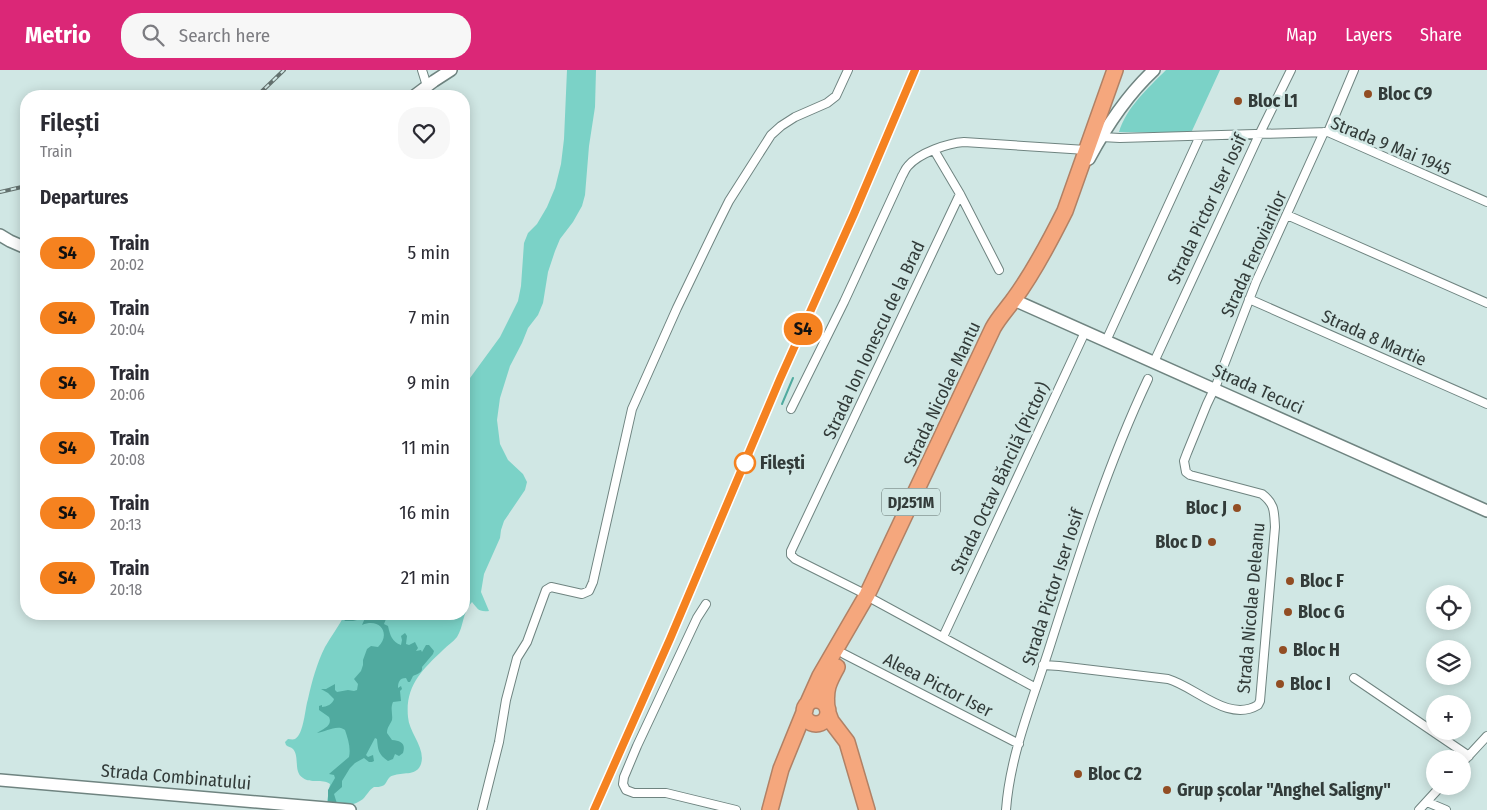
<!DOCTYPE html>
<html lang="en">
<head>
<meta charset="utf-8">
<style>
	:root { --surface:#fff; --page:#f7f7f7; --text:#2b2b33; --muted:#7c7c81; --accent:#db2777 }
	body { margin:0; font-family:"Fira Sans Condensed",sans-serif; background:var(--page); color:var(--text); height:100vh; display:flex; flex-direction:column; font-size:19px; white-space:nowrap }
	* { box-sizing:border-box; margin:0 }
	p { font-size:16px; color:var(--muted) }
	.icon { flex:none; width:28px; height:28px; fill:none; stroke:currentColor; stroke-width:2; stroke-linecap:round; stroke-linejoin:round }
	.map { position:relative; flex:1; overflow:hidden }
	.details { position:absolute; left:20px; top:20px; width:450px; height:530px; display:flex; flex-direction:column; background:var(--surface); border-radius:20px; box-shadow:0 2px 12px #0003 }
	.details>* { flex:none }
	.badge { padding:0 10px; border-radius:16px; font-size:18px; line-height:32px }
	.tools { position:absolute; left:1426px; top:515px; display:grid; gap:10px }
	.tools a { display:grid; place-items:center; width:45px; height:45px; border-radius:50%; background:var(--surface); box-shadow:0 2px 12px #0003; font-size:25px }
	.map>.badge { position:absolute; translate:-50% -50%; box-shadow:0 0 0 2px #fff }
	h2 { padding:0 20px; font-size:19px; line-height:45px }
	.round { display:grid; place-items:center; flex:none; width:52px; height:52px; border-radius:20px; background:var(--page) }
	.head { display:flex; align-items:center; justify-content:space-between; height:85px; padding:0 20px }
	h1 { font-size:24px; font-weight:600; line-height:38px }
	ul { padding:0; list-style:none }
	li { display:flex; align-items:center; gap:15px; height:65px; padding:0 20px }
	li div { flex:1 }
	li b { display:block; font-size:19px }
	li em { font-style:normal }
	li .badge { min-width:55px; font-weight:700; text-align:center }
	header { display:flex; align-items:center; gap:30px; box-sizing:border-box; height:70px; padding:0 25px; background:var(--accent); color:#fff }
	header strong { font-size:24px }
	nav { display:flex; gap:28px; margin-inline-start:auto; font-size:18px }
	.search { width:350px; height:45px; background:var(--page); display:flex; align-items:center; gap:12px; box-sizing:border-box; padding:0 18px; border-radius:20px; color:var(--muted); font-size:19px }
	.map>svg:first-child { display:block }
</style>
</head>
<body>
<header>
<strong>Metrio</strong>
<div class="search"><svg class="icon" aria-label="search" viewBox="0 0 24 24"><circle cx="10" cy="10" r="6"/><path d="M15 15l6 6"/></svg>Search here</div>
<nav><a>Map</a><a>Layers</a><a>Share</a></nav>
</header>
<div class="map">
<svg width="1487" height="740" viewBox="0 0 1487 740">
	<rect width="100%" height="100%" fill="#d0e7e4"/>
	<path fill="#7bd2c7" d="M567,0h29l-1,37 -6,39 -4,49 -3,11 -9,16 -13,17 -5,12 -7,21 -5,31 -5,12 -10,13 -6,15 -12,23 -10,32 -3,22 3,24 8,16 15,14 4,8 -2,8 -21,31 -3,9 -1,8 -16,36 -3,18 8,19c-11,1 -11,-2 -17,-9 -10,11 -8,24 -15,35 -4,5 -9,8 -14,13 -21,20 -38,36 -35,67 1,16 18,31 13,47 -4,12 -17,8 -26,11 -12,2 -4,13 -21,12 -5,3 -7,8 -11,12 -12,9 -23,6 -36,3l3,-18c-8,-6 -19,0 -27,-6 -10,-6 -3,-21 -10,-29 -2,-2 -5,-2 -7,-4l-1,-3 3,-3c2,0 5,1 7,0 9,-5 10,-31 13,-40 4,-18 9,-36 17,-52 6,-11 14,-21 20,-33h119v-219l6,-17 30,-41 18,-36 3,-15 3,-43 4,-10 9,-9 10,-17 8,-19 6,-24 3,-25z
		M1166,0h54l-29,63 -72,-1c7,-24 29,-44 47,-62z"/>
	<path fill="#50aa9f" d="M353,544h35l-4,10 4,2c2,9 4,16 13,19l1,-5 -1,-4 4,-3 2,3 -1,8 3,1 6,-3 3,6 -2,3 5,-1 1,2 4,-7h3l5,6 -1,3 -11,13c1,6 -5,7 -9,9l-3,6h-2l-2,-4c-7,0 -8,5 -8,10l3,-2 1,3 -2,2 1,10 -8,1c-3,7 0,12 -1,18 -2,5 -5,7 -5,13l5,7c9,1 14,3 11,13l-4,3 -4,-2 -2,5 -5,2c-10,-7 -10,-11 -11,-22l-2,-1 -9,17 2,2 5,-2 1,6 -2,1h-3l-5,-4 -9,5 -5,5 -8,13v6l-8,7 5,16 -11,-4v-16l7,-12 -1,-3 -5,-1 20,-17c2,-9 -1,-18 -4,-27 -8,-6 -19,2 -28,3 6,-4 16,-7 12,-16l-10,-7v-4l3,-1v2c4,0 11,-3 12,-8l-6,-6 -7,-4h5l9,-5v6l2,2 11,-2 6,1 3,-1 1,-6 -4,-5 7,-8 2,-6v-5l4,-11 4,-3 7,1c13,-12 3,-30 -16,-22l3,-7 -12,3h-9z"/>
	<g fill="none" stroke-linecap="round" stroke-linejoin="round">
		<path stroke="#50aa9f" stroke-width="2" d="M782,334l11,-26"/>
		<g stroke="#6f8480" stroke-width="10">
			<path id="street" d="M422,0l5,16
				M1328,62l26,-62
				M1101,67l19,1 208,-6 159,70
				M934,80l26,44 39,76
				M1287,145l200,88
				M1249,229l238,105
				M1106,271l94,-205
				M1154,292l105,-227 32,-65
				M791,339l53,-107 58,-126c2,-3 3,-7 6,-10 11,-13 40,-23 56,-24l122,8
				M867,525l-72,-36 -4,-4v-4l169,-357
				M874,530l162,88
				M706,534l-9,14 -60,128 -13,31 -1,7 3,6 8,3h32l70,17
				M943,567l142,-305
				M844,584l175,90
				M1043,595l16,1 109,13c28,8 60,44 90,26l2,-4 15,-174c-1,-16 0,-23 -13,-33l-72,-19 -4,-3 -2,-11 3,-8 20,-49 10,-21 39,-101 68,-150
				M1354,608l115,78
				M1462,693l25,-27
				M1427,732l19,8
				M482,740l17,-68 7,-42 11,-42 10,-16 19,-52 5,-3 31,7 7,-3 4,-9 39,-173 45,-101 38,-79 14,-28 42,-66 10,-9 14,-9 32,-14 9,-7 12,-26
				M1006,740c4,-55 26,-108 43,-161 29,-91 58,-183 99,-270
				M1419,740l22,-24"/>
		</g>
		<g stroke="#6f8480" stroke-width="14">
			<path id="secondary" d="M414,26l20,-15 17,-11
				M1089,89c17,-32 38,-64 65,-89
				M0,165l10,6 16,7
				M1014,230l473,211
				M0,710l350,30"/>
		</g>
		<g stroke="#b18165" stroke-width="18">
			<path id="highway" d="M804 642a12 12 0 1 1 24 0a12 12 0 1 1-24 0Z
				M807,635l13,-29 47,-81 126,-267c6,-11 14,-19 21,-29 20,-27 36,-58 51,-88l50,-141
				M827,638c-2,-18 1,-25 10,-41
				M828,643l3,8 16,21 20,68
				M770,740l11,-41 24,-59"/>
		</g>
		<use href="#street" stroke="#fff" stroke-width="8"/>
		<use href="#secondary" stroke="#fff" stroke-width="11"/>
		<use href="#highway" stroke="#f5a77d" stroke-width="15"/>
		<g stroke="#64726f" stroke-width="4">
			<path id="rail" d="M257,26l27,-26
				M0,122l26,-6
				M594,740l76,-171 110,-260 74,-165 61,-144"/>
		</g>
		<use href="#rail" stroke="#d0e7e4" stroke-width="2" stroke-dasharray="5.5" stroke-linecap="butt"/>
	</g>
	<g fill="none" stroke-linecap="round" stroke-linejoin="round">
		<g stroke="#fff" stroke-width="11">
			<path id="line" d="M594,740l76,-171 110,-260 74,-165 61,-144"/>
		</g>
		<use href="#line" stroke="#f58220" stroke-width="8"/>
	</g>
	<g fill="#924d23" stroke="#d0e7e4" stroke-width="2">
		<circle cx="1368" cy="24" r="5"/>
		<circle cx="1238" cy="31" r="5"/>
		<circle cx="1237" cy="438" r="5"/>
		<circle cx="1212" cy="472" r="5"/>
		<circle cx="1290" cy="511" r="5"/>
		<circle cx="1288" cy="542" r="5"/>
		<circle cx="1283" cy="580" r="5"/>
		<circle cx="1280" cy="614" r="5"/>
		<circle cx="1078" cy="704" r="5"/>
		<circle cx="1167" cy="720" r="5"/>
	</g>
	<circle fill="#fff" stroke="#f58220" stroke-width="2.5" cx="745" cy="393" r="10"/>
	<g text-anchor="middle" stroke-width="5" stroke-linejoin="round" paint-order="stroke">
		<rect fill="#d0e7e4" stroke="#616f6c" stroke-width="1" x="882" y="418.5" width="58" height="27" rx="4"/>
		<g font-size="16" font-weight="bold" fill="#323b39">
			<text x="911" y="438">DJ251M</text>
		</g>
		<g font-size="18" font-weight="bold" fill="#323b39" stroke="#d0e7e4" text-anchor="start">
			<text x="1378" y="30">Bloc C9</text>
			<text x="1248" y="37">Bloc L1</text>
			<text x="1227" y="444" text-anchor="end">Bloc J</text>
			<text x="1202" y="478" text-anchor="end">Bloc D</text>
			<text x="1300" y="517">Bloc F</text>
			<text x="1298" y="548">Bloc G</text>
			<text x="1293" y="586">Bloc H</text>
			<text x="1290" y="620">Bloc I</text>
			<text x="1088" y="710">Bloc C2</text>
			<text x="1177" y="726">Grup școlar "Anghel Saligny"</text>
		</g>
		<g font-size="18" fill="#323b39" stroke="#d0e7e4">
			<text transform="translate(1391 76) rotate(22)" y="6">Strada 9 Mai 1945</text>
			<text transform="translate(1207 139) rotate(-65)" y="6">Strada Pictor Iser Iosif</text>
			<text transform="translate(1254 184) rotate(-66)" y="6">Strada Feroviarilor</text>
			<text transform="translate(1374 268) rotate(24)" y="6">Strada 8 Martie</text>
			<text transform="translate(874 270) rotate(-65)" y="6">Strada Ion Ionescu de la Brad</text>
			<text transform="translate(1258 319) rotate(24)" y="6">Strada Tecuci</text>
			<text transform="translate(942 324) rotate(-65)" y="6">Strada Nicolae Mantu</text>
			<text transform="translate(1000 408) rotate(-65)" y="6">Strada Octav Băncilă (Pictor)</text>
			<text transform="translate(1053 517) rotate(-72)" y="6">Strada Pictor Iser Iosif</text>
			<text transform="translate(1251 538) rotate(-85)" y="6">Strada Nicolae Deleanu</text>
			<text transform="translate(938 615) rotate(27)" y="6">Aleea Pictor Iser</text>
			<text transform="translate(176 707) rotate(5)" y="6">Strada Combinatului</text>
		</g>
		<g font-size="18" font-weight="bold" fill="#323b39" stroke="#d0e7e4" text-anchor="start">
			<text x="760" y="399">Filești</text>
		</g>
	</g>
</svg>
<div class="tools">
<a><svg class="icon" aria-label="locate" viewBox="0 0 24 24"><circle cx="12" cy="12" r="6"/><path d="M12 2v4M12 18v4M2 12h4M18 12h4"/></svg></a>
<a><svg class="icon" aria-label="layers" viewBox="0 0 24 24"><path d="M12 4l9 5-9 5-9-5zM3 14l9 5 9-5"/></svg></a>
<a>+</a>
<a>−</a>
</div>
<b class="badge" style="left:803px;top:259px;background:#f58220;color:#111">S4</b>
<section class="details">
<div class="head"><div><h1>Filești</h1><p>Train</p></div><a class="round"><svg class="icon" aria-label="heart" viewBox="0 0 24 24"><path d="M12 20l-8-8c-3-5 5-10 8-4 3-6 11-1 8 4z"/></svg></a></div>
<h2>Departures</h2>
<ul>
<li><span class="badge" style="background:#f58220;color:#111">S4</span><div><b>Train</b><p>20:02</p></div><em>5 min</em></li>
<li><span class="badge" style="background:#f58220;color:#111">S4</span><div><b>Train</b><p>20:04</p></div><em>7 min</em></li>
<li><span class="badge" style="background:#f58220;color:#111">S4</span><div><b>Train</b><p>20:06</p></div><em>9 min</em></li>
<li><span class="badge" style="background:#f58220;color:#111">S4</span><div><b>Train</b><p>20:08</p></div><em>11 min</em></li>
<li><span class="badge" style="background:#f58220;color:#111">S4</span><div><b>Train</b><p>20:13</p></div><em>16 min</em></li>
<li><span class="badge" style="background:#f58220;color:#111">S4</span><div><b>Train</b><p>20:18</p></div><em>21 min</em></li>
</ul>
</section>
</div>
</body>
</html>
